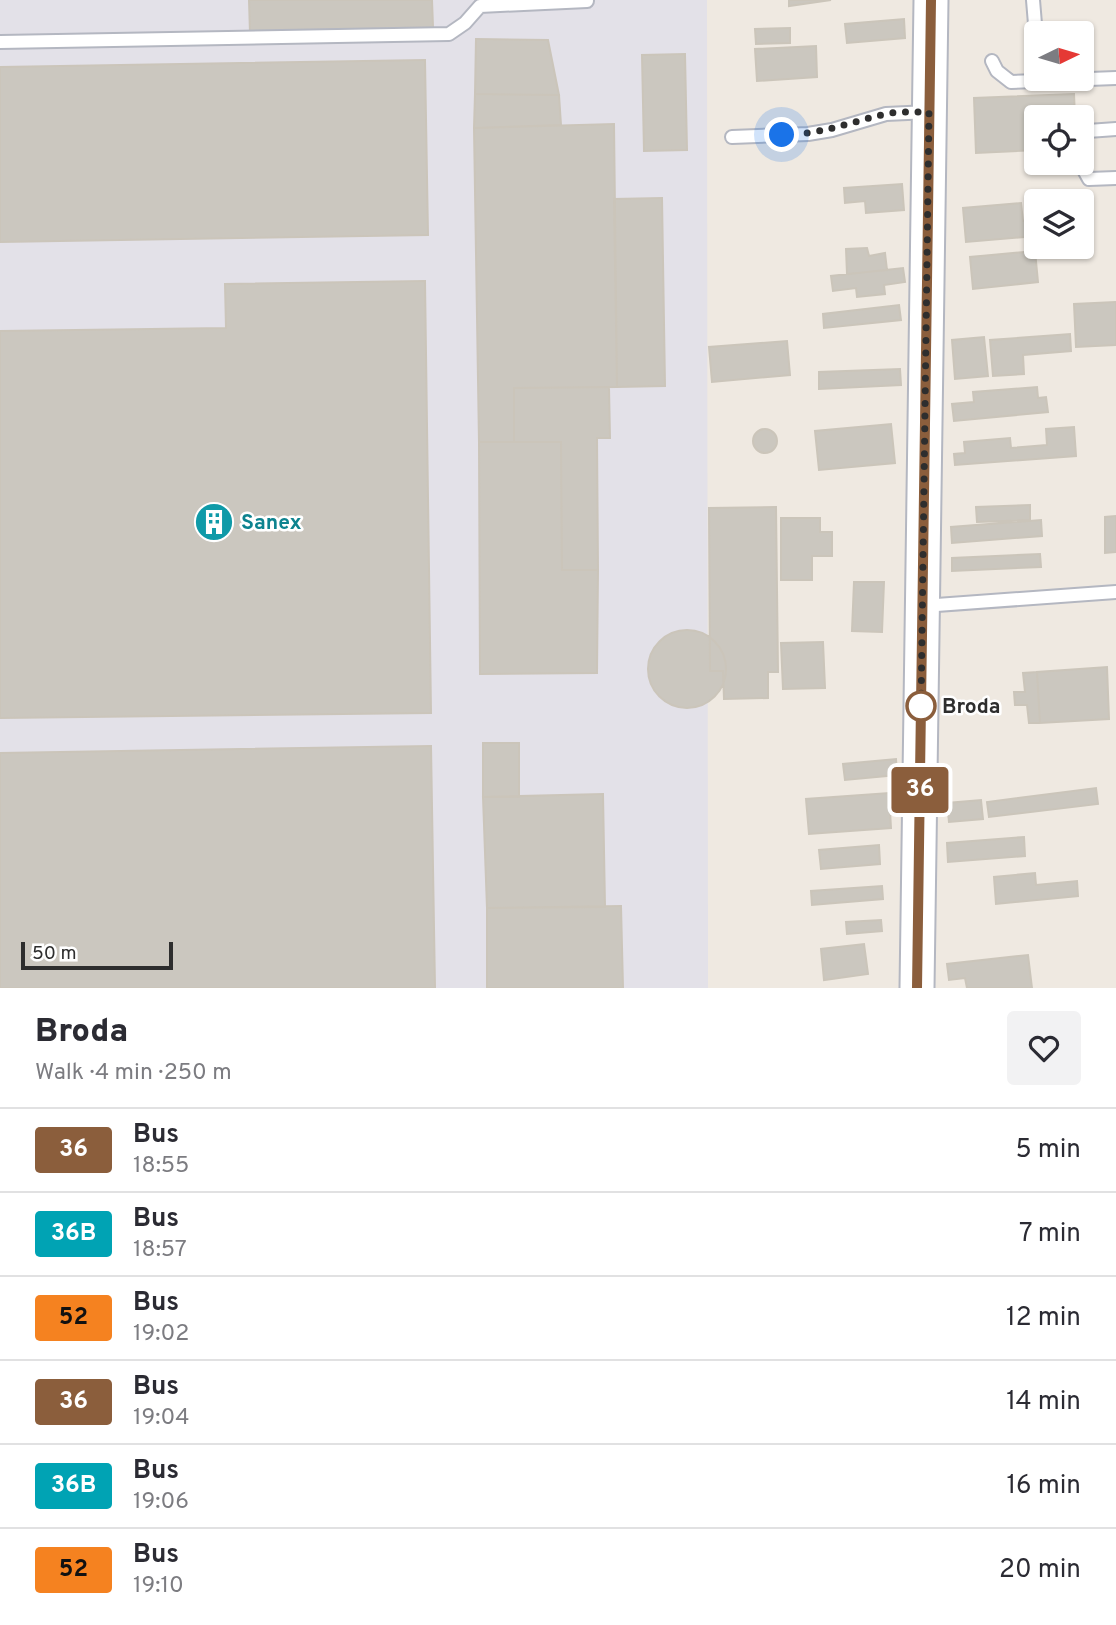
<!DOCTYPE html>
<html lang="en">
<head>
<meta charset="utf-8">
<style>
	:root { --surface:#fff; --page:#f2f2f3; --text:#2b2b33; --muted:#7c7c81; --line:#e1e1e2 }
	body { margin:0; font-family:Overpass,sans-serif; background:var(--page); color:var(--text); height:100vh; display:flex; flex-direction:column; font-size:26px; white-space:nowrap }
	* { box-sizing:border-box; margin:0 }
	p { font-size:23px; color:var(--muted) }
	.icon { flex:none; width:38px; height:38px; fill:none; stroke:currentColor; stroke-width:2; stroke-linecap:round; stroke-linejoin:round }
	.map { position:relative; height:988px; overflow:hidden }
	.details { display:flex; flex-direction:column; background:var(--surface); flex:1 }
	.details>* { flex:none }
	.badge { padding:0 14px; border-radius:5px; font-size:24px; line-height:46px }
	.needle { width:46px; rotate:85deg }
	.controls { position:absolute; left:1024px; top:21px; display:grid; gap:14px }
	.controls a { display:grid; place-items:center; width:70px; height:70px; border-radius:7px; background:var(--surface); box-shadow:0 2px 5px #0004; font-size:35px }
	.scale { position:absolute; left:21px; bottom:18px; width:152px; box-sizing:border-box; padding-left:7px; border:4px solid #2e2e2e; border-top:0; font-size:19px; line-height:24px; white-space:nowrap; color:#2e2e2e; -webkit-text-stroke:5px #fff; paint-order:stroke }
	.you { position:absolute; width:35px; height:35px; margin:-18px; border:5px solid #fff; border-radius:50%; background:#1a73e8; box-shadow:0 0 0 10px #1a73e833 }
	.map>.badge { position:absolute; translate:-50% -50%; box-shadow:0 0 0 4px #fff }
	.round { display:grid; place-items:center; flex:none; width:74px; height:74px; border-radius:7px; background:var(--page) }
	.headline { display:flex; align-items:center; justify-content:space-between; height:119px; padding:0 35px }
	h1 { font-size:33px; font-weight:800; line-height:52px }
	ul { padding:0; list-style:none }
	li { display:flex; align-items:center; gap:21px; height:84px; padding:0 35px; border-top:2px solid var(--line) }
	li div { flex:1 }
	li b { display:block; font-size:26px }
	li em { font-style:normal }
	li .badge { min-width:77px; font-weight:700; text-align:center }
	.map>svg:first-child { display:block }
</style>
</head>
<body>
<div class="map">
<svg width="1116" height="988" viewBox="0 0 1116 988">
	<rect width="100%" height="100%" fill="#efe9e1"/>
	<path fill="#e3e1e8" d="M0,0h707l1,988h-708z"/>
	<path fill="#cbc7bf" stroke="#cbc5ba" stroke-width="2" d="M249,0h183l1,27 -183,6z
		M789,0h42l-42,6z
		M904,19l1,19 -58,5 -2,-19z
		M790,28v15l-34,1 -1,-15z
		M476,39l72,1 11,55 -84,-1z
		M816,46l1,31 -60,4 -2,-32z
		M685,54l2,96 -43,1 -2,-96z
		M425,60l3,175 -428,7v-175z
		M475,94l84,1 2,30 -87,3z
		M1074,94l1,23h-39v33l-60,3 -2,-55z
		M614,124l3,263 -103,1v54h-35l-5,-314z
		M902,184l2,26 -38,3 -1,-12 -20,2 -1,-15z
		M662,198l3,188 -48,1 -3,-188z
		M1021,203l2,18 13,-1v16l-70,6 -3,-34z
		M867,248l2,8 16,-3 2,17 -40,4 -1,-25z
		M1035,251l3,31 -65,7 -3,-32z
		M903,268l2,14 -21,3 1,9 -28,3 -1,-9 -23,3 -2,-15z
		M425,281l6,432 -431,5v-387l226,-3 -1,-44z
		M1116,302v43l-40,2 -2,-43z
		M899,305l2,15 -77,8 -1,-14z
		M1070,334l1,17 -48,4 1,19 -31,2 -3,-36z
		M984,337l4,39 -33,3 -3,-39z
		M787,341l3,34 -78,7 -3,-35z
		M900,369l1,16 -82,4v-17z
		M609,387l1,51h-13l1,132h-36l-1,-128h-47v-54z
		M1037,387l1,11 8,-1 2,15 -94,9 -2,-17 22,-2 -1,-10z
		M891,424l4,39 -76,7 -4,-39z
		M1074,427l2,29 -121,9 -1,-11 11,-1 -1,-11 46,-4 1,10 36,-3 -1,-16z
		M753 441a12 12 0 1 1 24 0a12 12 0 1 1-24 0Z
		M479,442h82l1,128h36l-1,103 -117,1z
		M1030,505v15l-53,2 -1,-15z
		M776,507l2,165h-10v26l-44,1 -1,-28h-13l-1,-163z
		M1116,516v36l-11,1v-36z
		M781,518h39v14h12v24h-20v24h-31z
		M1041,520l1,16 -90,7 -1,-16z
		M1040,554l1,13 -89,4v-13z
		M854,582h30l-2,50 -30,-1z
		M648 669a39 39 0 1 1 78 0a39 39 0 1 1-78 0Z
		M823,642l2,46 -42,1 -2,-46z
		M1107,667l2,52 -69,4 -3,-51z
		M1037,672l3,51h-11l-2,-18h-12l-1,-13h11l-2,-19z
		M483,743h36v54h-36z
		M431,746l4,242h-435v-235z
		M896,759l1,16 -52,5 -2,-16z
		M1096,788l2,16 -109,13 -2,-15z
		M889,793l2,35 -82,6 -3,-35z
		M603,794l2,113 -118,1 -4,-111z
		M981,800l2,19 -34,3 -2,-19z
		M1024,837l1,19 -77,6 -1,-19z
		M879,845l1,19 -59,5 -2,-19z
		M1035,873l1,12 41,-4 1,15 -82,8 -2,-27z
		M882,886l1,13 -71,6 -1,-14z
		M621,906l2,82h-136v-80z
		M881,920l1,11 -35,3 -1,-12z
		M864,944l4,30 -44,6 -3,-31z
		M1028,955l4,33h-65l-2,-10 -16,2 -2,-16z"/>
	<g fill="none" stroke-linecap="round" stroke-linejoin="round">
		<g stroke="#b4b7c1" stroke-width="16">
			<path id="service" d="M1033,0l3,36
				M0,42l449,-8 16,-11 15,-17 107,-5
				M992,61l5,10 14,11 105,-4
				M1116,129l-28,2 -6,5 2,34 5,9 27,-1
				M732,137l76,-3 24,-4 54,-16 43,-2
				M923,606l193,-14"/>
		</g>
		<g stroke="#b4b7c1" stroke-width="37">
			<path id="secondary" d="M917,988l14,-988"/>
		</g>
		<use href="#service" stroke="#fff" stroke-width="12"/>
		<use href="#secondary" stroke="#fff" stroke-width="33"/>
	</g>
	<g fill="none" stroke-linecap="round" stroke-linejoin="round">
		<g stroke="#fff" stroke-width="16">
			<path id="line" d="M917,988l14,-988"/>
		</g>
		<use href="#line" stroke="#8b5e3c" stroke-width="10"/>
		<path stroke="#2e2e2e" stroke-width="7" stroke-dasharray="0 12.6" d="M782,135c40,-1 66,-12 103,-21 14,-3 29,-2 44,-2l-8,597v-3"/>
	</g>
	<defs>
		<g id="building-disc" transform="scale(2.0125)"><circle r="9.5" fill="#0f9aa8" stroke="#fff"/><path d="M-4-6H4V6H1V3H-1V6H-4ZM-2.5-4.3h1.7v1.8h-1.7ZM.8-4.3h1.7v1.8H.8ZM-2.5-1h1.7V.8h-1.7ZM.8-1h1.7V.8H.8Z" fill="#fff"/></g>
	</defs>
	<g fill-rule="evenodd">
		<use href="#building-disc" x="214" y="522"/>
	</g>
	<circle fill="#fff" stroke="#8b5e3c" stroke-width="3.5" cx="921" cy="706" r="14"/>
	<g text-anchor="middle" stroke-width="5" stroke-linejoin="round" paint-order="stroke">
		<g font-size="21" font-weight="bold" fill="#0d838f" stroke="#fff" text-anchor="start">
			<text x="241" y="529">Sanex</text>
		</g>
		<g font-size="21" font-weight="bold" fill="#2e2e2e" stroke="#fff" text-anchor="start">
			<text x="942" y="713">Broda</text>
		</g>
	</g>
</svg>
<div class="controls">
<a><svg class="needle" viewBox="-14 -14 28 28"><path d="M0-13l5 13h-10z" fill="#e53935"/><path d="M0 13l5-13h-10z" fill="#7c7c81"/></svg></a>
<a><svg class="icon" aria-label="locate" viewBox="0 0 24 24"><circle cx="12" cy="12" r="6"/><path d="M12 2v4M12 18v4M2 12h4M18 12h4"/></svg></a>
<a><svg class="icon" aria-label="layers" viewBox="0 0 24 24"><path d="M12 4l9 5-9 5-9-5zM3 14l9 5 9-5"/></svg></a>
</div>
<div class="scale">50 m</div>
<div class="you" style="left:782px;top:135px"></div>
<b class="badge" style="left:920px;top:790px;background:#8b5e3c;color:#fff">36</b>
</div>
<section class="details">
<div class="headline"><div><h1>Broda</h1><p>Walk · 4 min · 250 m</p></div><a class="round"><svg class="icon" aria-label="heart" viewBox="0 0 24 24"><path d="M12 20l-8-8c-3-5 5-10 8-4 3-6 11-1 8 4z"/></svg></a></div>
<ul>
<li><span class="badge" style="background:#8b5e3c;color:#fff">36</span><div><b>Bus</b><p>18:55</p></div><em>5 min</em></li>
<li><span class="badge" style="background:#00a3b4;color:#fff">36B</span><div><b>Bus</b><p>18:57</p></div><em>7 min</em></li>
<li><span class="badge" style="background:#f58220;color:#111">52</span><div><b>Bus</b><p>19:02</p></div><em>12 min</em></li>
<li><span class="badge" style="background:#8b5e3c;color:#fff">36</span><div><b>Bus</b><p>19:04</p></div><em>14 min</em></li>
<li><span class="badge" style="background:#00a3b4;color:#fff">36B</span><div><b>Bus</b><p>19:06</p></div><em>16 min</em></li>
<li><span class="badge" style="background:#f58220;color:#111">52</span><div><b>Bus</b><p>19:10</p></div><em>20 min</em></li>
</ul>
</section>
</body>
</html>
